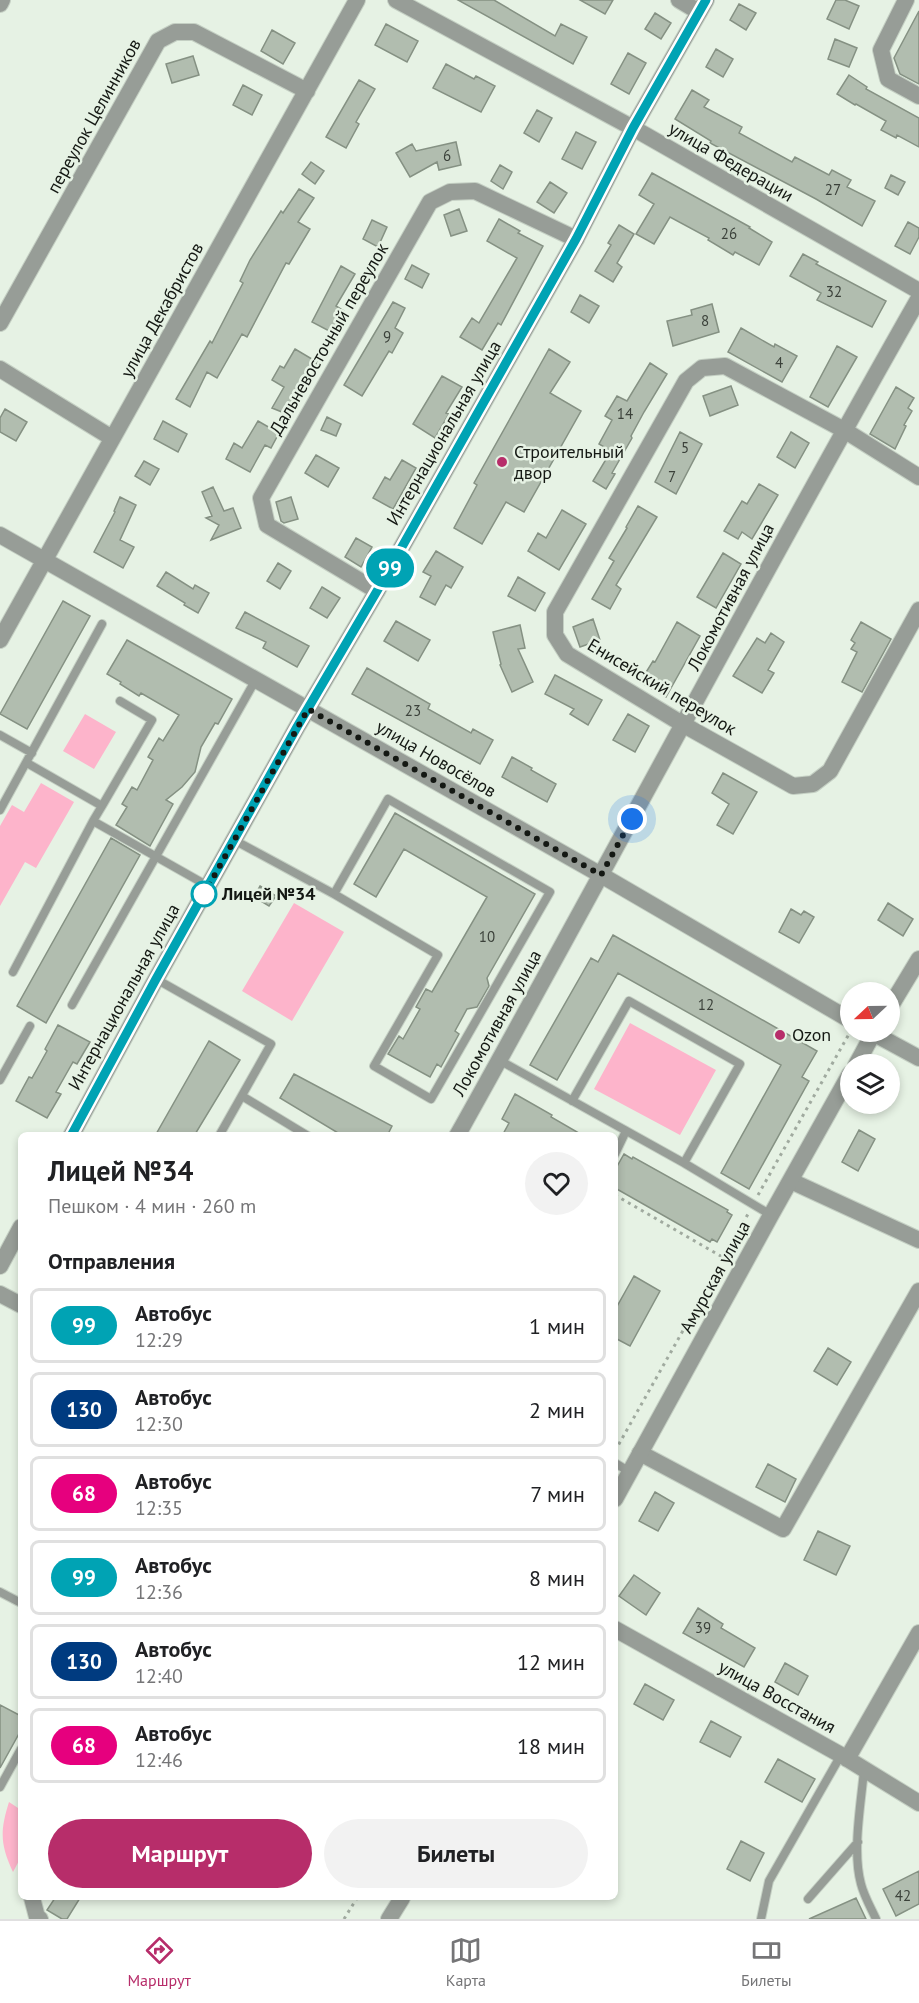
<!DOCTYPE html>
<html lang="ru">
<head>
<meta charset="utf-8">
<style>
	:root { --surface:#fff; --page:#f2f2f2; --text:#202124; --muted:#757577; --line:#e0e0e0; --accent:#b72d6a }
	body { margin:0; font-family:"PT Sans",sans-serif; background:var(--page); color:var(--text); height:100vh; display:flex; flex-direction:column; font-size:22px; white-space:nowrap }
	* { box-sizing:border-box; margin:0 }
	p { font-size:20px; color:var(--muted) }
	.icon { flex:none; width:33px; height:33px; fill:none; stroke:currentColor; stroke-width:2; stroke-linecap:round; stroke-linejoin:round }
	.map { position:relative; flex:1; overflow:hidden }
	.details { position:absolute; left:18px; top:1132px; width:600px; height:768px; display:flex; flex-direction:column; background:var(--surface); border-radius:9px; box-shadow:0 3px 9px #0003 }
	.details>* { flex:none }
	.badge { padding:0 12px; border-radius:20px; font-size:21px; line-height:39px }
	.needle { width:39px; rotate:248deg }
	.fabs { position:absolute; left:840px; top:982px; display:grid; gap:12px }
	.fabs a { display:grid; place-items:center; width:60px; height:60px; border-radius:50%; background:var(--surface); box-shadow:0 3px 9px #0003; font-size:30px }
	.you { position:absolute; width:30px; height:30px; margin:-15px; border:4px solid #fff; border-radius:50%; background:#1a73e8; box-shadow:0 0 0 9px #1a73e833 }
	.map>.badge { position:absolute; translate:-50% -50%; box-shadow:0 0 0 3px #fff }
	h2 { padding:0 30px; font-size:22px; line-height:54px }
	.round { display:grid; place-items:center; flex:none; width:63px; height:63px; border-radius:32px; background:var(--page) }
	.overview { display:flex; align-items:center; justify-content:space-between; height:102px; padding:0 30px }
	h1 { font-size:28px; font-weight:600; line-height:45px }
	.cta { display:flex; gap:12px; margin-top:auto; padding:12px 30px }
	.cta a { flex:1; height:69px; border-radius:36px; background:var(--accent); color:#fff; font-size:24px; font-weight:600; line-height:69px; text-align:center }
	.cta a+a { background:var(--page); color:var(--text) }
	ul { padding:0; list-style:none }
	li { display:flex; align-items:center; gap:18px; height:75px; margin:0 12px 9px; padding:0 18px; border:3px solid var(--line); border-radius:9px }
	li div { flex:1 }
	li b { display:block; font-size:22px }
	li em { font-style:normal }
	li .badge { min-width:66px; font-weight:700; text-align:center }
	.tabs { display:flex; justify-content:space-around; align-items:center; height:84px; border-top:2px solid var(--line); background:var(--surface); font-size:16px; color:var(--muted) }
	.tabs a { display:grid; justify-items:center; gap:3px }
	.tabs .current { color:var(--accent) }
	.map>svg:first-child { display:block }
</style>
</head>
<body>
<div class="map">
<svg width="919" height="1919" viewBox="0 0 919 1919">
	<rect width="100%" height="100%" fill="#e6f2e4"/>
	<path fill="#fdb4cb" d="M85,714l31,18 -22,37 -31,-18z
		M41,783l33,19 -38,66 -11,-6 -25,44v-80l12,-21 12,7z
		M294,903l50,29 -52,89 -50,-30z
		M630,1023l86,47 -36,65 -86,-46z
		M9,1802l12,8v47l-8,15c-13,-28 -13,-41 -4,-70z"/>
	<path fill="#b1bdaf" stroke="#859183" stroke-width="1.5" d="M458,0h36l61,36 6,-12 26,13 -14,27z
		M580,0h33l-8,14z
		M836,0h9l14,6 -10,23 -22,-10z
		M739,4l17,9 -10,17 -16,-10z
		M919,11v73l-19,-10 -6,-16z
		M655,13l16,10 -10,16 -16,-10z
		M386,24l32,17 -11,21 -32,-17z
		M272,30l23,13 -12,21 -22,-13z
		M835,39l22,9 -8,19 -21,-8z
		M716,49l17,10 -10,18 -17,-10z
		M628,53l18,10 -17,31 -18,-10z
		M193,56l6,19 -27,8 -6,-19z
		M446,64l28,15 2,-3 19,10 -14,26 -48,-24z
		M849,75l18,12 -1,2 53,29v29l-22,-12 -1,3 -15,-8 5,-9 -30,-17 -1,1 -18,-11z
		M359,80l16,9 -19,33 3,2 -13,24 -20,-11z
		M243,85l19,10 -10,20 -19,-10z
		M692,90l17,10 -5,7 38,20 -3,6 53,29 3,-5 34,18 3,-5 19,10 -4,7 28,14 -13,25 -46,-27 -106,-56 1,-2 -36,-22z
		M537,110l15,8 -13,24 -15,-9z
		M576,132l20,10 -14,27 -20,-10z
		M456,142l5,23 -22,5 -2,-8 -27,15 -14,-24 16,-9 4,7z
		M311,162l13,9 -9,13 -13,-10z
		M500,165l12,7 -9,17 -12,-8z
		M652,173l98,54 -1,1 23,14 -13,23 -24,-13 -2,3 -25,-15 1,-2 -39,-21 -16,27 -18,-10 18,-30 -15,-9z
		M891,175l14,7 -7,13 -13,-7z
		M550,182l17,11 -13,20 -17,-11z
		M299,189l15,9 -16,24 12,7 -21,35 -3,-1 -39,74 -5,-3 -25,44 -10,-6 -17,35 -14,-8 34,-58 2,2 31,-60 -3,-2 10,-21 31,-49 2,2z
		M459,209l8,22 -16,5 -7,-21z
		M499,219l21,12 -2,2 25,13 -42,79 -3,-2 -16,27 -22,-13 12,-19 7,5 38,-65 -30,-17z
		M372,220l15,7 -9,20 -15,-8z
		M908,222l11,6v9l-9,17 -15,-8z
		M619,225l15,9 -17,29 5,4 -9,15 -18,-11 16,-26 -3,-2z
		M803,254l15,8 -2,2 70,37 -14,26 -55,-27 4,-7 -31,-17z
		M412,265l17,9 -7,14 -17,-9z
		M341,266l14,8 -19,32 8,5 -11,22 -21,-11z
		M580,295l19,11 -10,17 -18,-11z
		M393,302l12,6 -10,20 8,5 -11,20 -3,-2 -27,45 -18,-11z
		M712,304l7,28 -46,14 -6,-25 25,-6 -1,-5z
		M741,328l33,19 1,-3 22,12 -15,26 -54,-30z
		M837,346l20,11 -29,50 -18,-10z
		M295,349l22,13 -11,19 2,1 -8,15 -2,-2 -11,19 -15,-6 12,-21 -12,-7 8,-14 4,2z
		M549,349l21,13 -20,31 31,18 -57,101 -18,-10 -24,42 -28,-16 23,-43 -3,-2z
		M650,363l17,11 -23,38 -13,24 1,2 -20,35 3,1 -9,15 -13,-8 18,-30 -12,-7 13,-24 -7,-4 12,-20 10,5z
		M442,376l20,11 -16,26 3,1 -14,24 -22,-14z
		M731,386l7,19 -28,11 -7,-20z
		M896,387l18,11 -6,10 4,3 -8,14 2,1 -11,23 -25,-15z
		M5,409l22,13 -11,19 -16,-9v-14z
		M327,417l14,7 -5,12 -15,-6z
		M163,421l24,13 -9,18 -24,-13z
		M258,421l21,12 -8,15 -6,-3 -15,27 -24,-13 8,-16 8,5z
		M680,432l22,12 -26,50 -21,-12z
		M791,432l18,11 -14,25 -18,-11z
		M316,455l23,13 -11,19 -23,-14z
		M402,460l14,8 -23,41 -20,-11 12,-21 5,3z
		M144,461l15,8 -9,16 -15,-9z
		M759,484l19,11 -26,44 -10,-7 -4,7 -14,-8 18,-30 5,3z
		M213,487l11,24 9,-3 8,20 -30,12 8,-15 -13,-7 6,-2 -10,-24z
		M120,497l16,8 -16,35 14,7 -11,21 -29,-16 21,-40 -1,-1z
		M291,497l7,22 -14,4 -3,-2 -5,-19z
		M638,506l19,11 -41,68 5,4 -11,20 -18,-10 22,-38 -5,-3 18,-30 -1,-1z
		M562,510l24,14 -27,46 -31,-19 10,-18 8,5z
		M356,538l16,9 -11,20 -16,-10z
		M436,551l27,16 -12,21 -5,-3 -11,20 -15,-8 11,-21 -8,-4z
		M723,553l18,11 -25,44 -19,-11z
		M278,563l13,8 -11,18 -13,-8z
		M166,572l27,17 2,-4 14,8 -11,20 -14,-8 1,-2 -28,-17z
		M518,577l27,16 -10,18 -27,-15z
		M322,587l18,11 -13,20 -17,-10z
		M63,601l27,15 -63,113 -27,-15z
		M245,612l64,34 -12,21 -34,-19 3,-6 -30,-14z
		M593,619l7,21 -20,7 -7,-20z
		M396,621l34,19 -12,21 -34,-20z
		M677,622l23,14 -34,61 -26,-15 13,-21 2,1z
		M861,622l30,17 -29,53 -20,-10 15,-30 -6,-3 4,-6 -4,-3z
		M520,625l5,23 -7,1 15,33 -21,10 -12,-27 1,-1 -8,-32z
		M771,633l13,9 -16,28 6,3 -12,20 -29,-17 24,-38 8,5z
		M127,640l105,59 -14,25 -3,-1 -14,24 -6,25 -13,15 -16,13 7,4 -23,42 -34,-21 11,-18 -5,-3 10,-17 5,3 16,-30 -5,-3 11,-19 4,3 16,-26 -38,-22 -2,3 -19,-12 1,-2 -14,-8z
		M367,668l63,36 -2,5 43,24 2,-4 20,11 -13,24 -128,-70z
		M555,675l47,25 -14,25 -18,-11 4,-5 -29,-15z
		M628,714l21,12 -14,26 -22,-12z
		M512,757l20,11 -1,2 25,14 -9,18 -45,-25z
		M723,773l34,19 -24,42 -16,-9 12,-21 -17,-11z
		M395,813l140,81 -48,84 2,8 -12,21 -10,2 -12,22 4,3 -18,33 -4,-3 -7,13 -42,-23 11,-18 4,3 17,-30 -4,-2 10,-18 6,3 55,-95 -83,-48 -28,48 -22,-13z
		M111,838l29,17 -94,168 -29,-17z
		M260,886l16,10 -7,10 -15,-9z
		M888,903l25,16 -10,17 -25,-16z
		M791,909l10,6 3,-4 10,6 -15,26 -20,-11z
		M613,935l204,116 -15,26 7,4 -60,108 -28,-16 60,-108 -163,-92 -61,107 -27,-15 61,-107 7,4z
		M58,1025l32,17 -13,22 -4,-2 -17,30 5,2 -14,24 -31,-17 13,-24 3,1 15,-27 -2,-2z
		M209,1041l31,19 -46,76h-39z
		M294,1074l98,52 -5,10h-44l-63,-38z
		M515,1094l37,21 -1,2 33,19h-82l7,-13 -7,-4z
		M859,1130l16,9 -17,32 -16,-9z
		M624,1154l8,5 1,-2 95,53 -1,2 5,3 -15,27 -5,-3 -2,3 -95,-54v-18z
		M634,1276l26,15 -30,55 -15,-8v-28z
		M828,1348l23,14 -14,23 -23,-14z
		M768,1464l28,15 -11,23 -29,-15z
		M655,1492l19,11 -16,28 -19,-10z
		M818,1531l32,15 -14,29 -32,-15z
		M634,1575l26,18 -14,22 -27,-19z
		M698,1608l25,16 -2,4 34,20 -11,19 -61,-34z
		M785,1663l23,13 -10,19 -23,-13z
		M645,1684l29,16 -11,20 -29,-16z
		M0,1705l21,11v14l-21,38z
		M711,1721l30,16 -11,20 -30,-15z
		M778,1759l37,20 -13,23 -37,-20z
		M741,1841l23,12 -14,28 -23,-12z
		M919,1871v33l-23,12 -13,-27z
		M55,1898h25l-13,21h-5l-15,-9z
		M856,1898l10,21h-57z"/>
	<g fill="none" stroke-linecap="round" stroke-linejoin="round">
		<g stroke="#c4cfc3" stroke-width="10">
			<path id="service" d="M0,735l32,18
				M27,763l75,43 50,-86 -32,-19
				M102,806l-9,15 115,65
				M0,810l102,-186
				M234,840l100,54 104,61 -64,111 57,33 119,-207 -162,-93 -54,95
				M13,972l80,-151
				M156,979l115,65 -52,92
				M72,1005l183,-324
				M499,1060l185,103 87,52
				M0,1080l30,-54
				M242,1096l66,40
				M572,1101l57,-100 111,63 -56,99
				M615,1154l11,-23
				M615,1463l15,9
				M0,1592l21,11
				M864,1770c-3,34 -12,81 -3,114 3,12 10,24 15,35
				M0,1787l21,-38
				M808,1899l50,-57
				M761,1919l8,-38 72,-126"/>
		</g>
		<g stroke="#c4cfc3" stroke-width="18">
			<path id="minor" d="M396,0l237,128 286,163
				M679,0l20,12
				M906,0l-25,50 7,29 31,17
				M0,4l2,-4
				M0,323l158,-282 17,-9h19l113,59
				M0,369l112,69
				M919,477l-75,-47 -119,-64 -23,2 -16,13 -131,231v23l12,19 117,71 109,61 20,-2 17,-13 89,-161
				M0,535l601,340 249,145
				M377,591l-110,-66 -6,-27 169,-296 20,-10 25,-1 101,48
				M0,640l357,-640
				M871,1032l48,26
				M457,1136c156,-279 304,-561 462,-838
				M791,1181l128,59
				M640,1453l143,76 136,-238
				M615,1629l226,126 78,48
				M847,1759l72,-126
				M32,1898l5,19 3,2"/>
		</g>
		<g stroke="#c4cfc3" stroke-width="18">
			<path id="tertiary" d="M890,1007l29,-48
				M856,1065l18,-33
				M71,1136l85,-157 141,-252 80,-136 199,-352 57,-111 73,-128
				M0,1266l21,-39
				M0,1294l21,11
				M615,1499l156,-284 79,-141
				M389,1919l13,-21"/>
		</g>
		<path stroke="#a0aa9f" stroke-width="3" stroke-dasharray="3 4.5" stroke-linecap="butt" d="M615,1195l109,63 24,-44
			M758,1195l91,-161
			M615,1451l109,-193
			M344,1919l13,-21"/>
		<use href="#service" stroke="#979d97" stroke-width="8"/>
		<use href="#minor" stroke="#979d97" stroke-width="16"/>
		<use href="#tertiary" stroke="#979d97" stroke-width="16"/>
	</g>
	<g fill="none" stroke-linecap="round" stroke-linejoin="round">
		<g stroke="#fff" stroke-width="14">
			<path id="line" d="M71,1136l85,-157 141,-252 80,-136 199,-352 57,-111 73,-128"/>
		</g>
		<use href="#line" stroke="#00a3b4" stroke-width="9"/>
		<path stroke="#141813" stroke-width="6" stroke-dasharray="0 10.8" d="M204,894l104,-185 293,166 31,-56"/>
	</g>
	<g fill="#b72d6a" stroke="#e6f2e4" stroke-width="2">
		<circle cx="502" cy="462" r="6"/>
		<circle cx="780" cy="1035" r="6"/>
	</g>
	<circle fill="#fff" stroke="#00a3b4" stroke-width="3" cx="204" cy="894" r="12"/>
	<g text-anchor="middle" stroke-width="5" stroke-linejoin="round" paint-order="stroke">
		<g font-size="15" fill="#3b413a">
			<text x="447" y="161">6</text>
			<text x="833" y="195">27</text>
			<text x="729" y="239">26</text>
			<text x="834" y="297">32</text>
			<text x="705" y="326">8</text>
			<text x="387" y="342">9</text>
			<text x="779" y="368">4</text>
			<text x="625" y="419">14</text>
			<text x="685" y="453">5</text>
			<text x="672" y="482">7</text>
			<text x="413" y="716">23</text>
			<text x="487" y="942">10</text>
			<text x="706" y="1010">12</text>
			<text x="703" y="1633">39</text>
			<text x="903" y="1901">42</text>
		</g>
		<g font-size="18" fill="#141813" stroke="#e6f2e4">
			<text transform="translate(94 116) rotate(-61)" y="6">переулок Целинников</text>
			<text transform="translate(731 162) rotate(30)" y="6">улица Федерации</text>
			<text transform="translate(162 310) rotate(-61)" y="6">улица Декабристов</text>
			<text transform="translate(329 339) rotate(-60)" y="6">Дальневосточный переулок</text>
			<text transform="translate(444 433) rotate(-60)" y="6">Интернациональная улица</text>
			<text transform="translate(731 597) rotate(-62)" y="6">Локомотивная улица</text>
			<text transform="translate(662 687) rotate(31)" y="6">Енисейский переулок</text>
			<text transform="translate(436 759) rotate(30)" y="6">улица Новосёлов</text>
			<text transform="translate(124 997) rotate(-61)" y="6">Интернациональная улица</text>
			<text transform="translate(497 1023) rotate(-61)" y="6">Локомотивная улица</text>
			<text transform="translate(715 1277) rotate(-61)" y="6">Амурская улица</text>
			<text transform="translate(777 1697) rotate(29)" y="6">улица Восстания</text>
		</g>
		<g font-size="18" fill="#141813" stroke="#e6f2e4" text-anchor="start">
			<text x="514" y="458">Строительный<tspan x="514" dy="21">двор</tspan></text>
			<text x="792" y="1041">Ozon</text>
		</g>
		<g font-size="18" font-weight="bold" fill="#141813" stroke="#e6f2e4" text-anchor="start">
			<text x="222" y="900">Лицей №34</text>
		</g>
	</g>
</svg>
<div class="fabs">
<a><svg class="needle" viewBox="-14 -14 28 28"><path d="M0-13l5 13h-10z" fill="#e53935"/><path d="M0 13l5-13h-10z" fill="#757577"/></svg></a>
<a><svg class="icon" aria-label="layers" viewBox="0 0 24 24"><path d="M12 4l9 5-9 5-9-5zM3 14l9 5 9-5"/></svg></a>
</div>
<div class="you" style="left:632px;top:819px"></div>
<b class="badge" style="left:390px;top:568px;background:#00a3b4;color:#fff">99</b>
<section class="details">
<div class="overview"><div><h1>Лицей №34</h1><p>Пешком · 4 мин · 260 m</p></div><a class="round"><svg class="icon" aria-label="heart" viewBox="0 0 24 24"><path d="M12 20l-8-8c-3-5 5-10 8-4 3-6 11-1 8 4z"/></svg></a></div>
<h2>Отправления</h2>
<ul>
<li><span class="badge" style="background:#00a3b4;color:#fff">99</span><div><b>Автобус</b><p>12:29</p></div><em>1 мин</em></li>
<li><span class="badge" style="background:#003b80;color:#fff">130</span><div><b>Автобус</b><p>12:30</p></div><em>2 мин</em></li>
<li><span class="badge" style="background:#e6007e;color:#fff">68</span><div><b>Автобус</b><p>12:35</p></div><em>7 мин</em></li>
<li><span class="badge" style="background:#00a3b4;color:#fff">99</span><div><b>Автобус</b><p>12:36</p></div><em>8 мин</em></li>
<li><span class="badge" style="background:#003b80;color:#fff">130</span><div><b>Автобус</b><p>12:40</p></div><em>12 мин</em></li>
<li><span class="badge" style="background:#e6007e;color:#fff">68</span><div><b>Автобус</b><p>12:46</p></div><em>18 мин</em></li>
</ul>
<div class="cta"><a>Маршрут</a><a>Билеты</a></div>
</section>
</div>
<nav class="tabs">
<a class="current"><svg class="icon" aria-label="directions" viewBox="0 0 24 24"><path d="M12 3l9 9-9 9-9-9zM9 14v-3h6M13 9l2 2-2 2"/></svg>Маршрут</a>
<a><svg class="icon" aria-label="map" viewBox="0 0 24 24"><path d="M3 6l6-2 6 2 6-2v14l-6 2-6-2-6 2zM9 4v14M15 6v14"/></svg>Карта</a>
<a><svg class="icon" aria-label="tickets" viewBox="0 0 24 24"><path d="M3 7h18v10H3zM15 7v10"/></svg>Билеты</a>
</nav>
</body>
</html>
